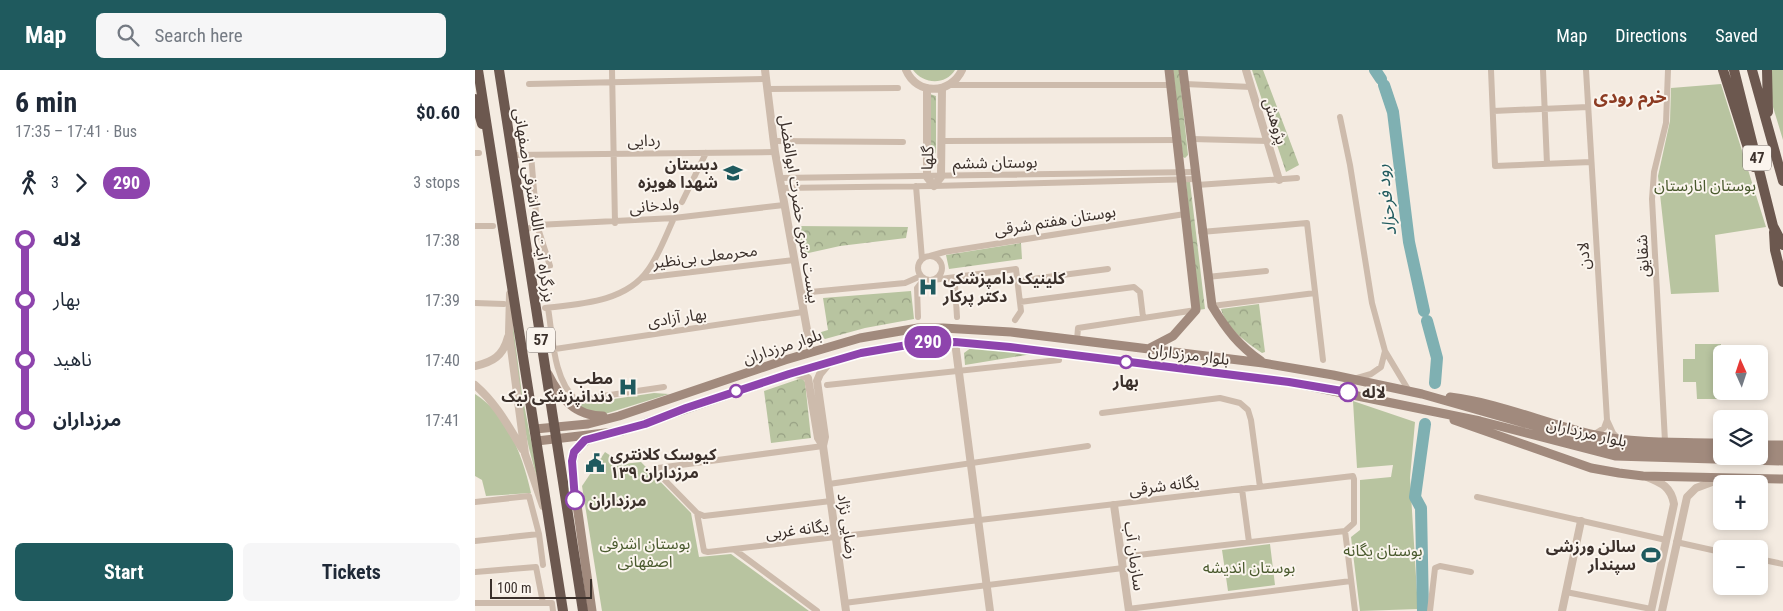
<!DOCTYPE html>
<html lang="en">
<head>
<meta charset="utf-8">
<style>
	:root { --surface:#fff; --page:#f6f6f7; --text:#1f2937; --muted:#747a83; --accent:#1f5a5e }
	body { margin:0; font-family:"Roboto Condensed","Noto Sans Arabic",sans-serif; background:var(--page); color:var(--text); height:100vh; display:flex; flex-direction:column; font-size:19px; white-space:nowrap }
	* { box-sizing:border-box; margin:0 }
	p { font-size:16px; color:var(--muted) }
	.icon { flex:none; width:28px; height:28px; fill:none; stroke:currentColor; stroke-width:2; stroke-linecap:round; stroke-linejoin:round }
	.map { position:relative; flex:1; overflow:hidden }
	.sheet { display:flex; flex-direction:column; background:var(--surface); width:475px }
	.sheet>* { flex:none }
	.badge { padding:0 10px; border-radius:16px; font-size:18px; line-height:32px }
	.needle { width:32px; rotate:357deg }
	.buttons { position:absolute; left:1238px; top:275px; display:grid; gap:10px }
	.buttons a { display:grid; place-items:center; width:55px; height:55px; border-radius:8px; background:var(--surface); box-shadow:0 2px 8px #0003; font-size:25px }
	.scale { position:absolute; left:15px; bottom:12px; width:102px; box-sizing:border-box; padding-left:5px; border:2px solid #3b302b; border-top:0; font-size:14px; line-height:18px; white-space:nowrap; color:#3b302b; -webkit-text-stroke:4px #fbf5ee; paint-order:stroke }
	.map>.badge { position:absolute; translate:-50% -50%; box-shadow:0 0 0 2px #fff }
	.legs { display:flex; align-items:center; gap:8px; height:55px; padding:0 15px; font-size:16px }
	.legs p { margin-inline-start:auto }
	.headline { display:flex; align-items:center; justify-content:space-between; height:85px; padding:0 15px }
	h1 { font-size:28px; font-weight:700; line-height:38px }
	.button { display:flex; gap:10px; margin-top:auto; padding:10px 15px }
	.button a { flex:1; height:58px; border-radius:8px; background:var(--accent); color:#fff; font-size:20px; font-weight:700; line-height:58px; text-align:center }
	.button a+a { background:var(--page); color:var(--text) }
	ul { padding:0 15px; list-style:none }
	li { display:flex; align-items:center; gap:18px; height:60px; font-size:19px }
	li i { display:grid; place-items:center; width:8px; height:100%; margin:0 6px; background:currentColor }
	li i::after { content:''; width:12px; height:12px; margin:-6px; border:4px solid; border-radius:50%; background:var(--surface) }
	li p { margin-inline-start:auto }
	li:first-child i { background:linear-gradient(#0000 50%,currentColor 0) }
	li:last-child i { background:linear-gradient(currentColor 50%,#0000 0) }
	header { display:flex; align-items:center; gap:30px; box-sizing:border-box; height:70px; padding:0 25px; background:var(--accent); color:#fff }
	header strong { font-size:24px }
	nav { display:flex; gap:28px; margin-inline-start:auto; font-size:18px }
	.search { width:350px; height:45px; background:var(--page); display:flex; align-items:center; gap:12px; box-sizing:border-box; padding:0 18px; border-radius:8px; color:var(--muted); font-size:19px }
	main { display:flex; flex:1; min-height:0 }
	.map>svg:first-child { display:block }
</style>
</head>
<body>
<header>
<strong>Map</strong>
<div class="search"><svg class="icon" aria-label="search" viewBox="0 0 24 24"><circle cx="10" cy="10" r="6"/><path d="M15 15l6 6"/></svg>Search here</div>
<nav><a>Map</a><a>Directions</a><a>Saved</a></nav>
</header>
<main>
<section class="sheet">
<div class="headline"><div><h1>6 min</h1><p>17:35 – 17:41 · Bus</p></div><b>$0.60</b></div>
<div class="legs"><svg class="icon" aria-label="walk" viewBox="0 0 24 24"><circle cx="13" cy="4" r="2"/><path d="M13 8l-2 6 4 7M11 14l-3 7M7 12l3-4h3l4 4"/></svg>3<svg class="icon" aria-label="forward" viewBox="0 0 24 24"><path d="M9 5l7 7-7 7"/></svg><b class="badge" style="background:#8e44ad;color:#fff">290</b><p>3 stops</p></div>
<ul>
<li><i style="color:#8e44ad"></i><b>لاله</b><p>17:38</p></li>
<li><i style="color:#8e44ad"></i><span>بهار</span><p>17:39</p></li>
<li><i style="color:#8e44ad"></i><span>ناهید</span><p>17:40</p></li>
<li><i style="color:#8e44ad"></i><b>مرزداران</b><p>17:41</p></li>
</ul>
<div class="button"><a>Start</a><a>Tickets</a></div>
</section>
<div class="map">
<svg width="1308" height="541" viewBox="0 0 1308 541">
	<defs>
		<pattern id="forest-crowns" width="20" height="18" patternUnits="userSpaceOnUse" patternTransform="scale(1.25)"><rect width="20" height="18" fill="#b8c4a0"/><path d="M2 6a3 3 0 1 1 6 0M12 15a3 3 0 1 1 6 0" fill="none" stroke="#97a083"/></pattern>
	</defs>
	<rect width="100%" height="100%" fill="#f4ebe1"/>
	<path fill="#b8c4a0" d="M438,0h42c-10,16 -32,14 -42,0z
		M1294,0h14v70l-10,-33z
		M1246,14l45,143 -51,8 4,57 -48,2 -13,-118 12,-55 1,-33z
		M36,240l11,84 19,98c-18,-59 -29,-120 -30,-182z
		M1220,274h26l1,55h-25l-1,-17h-13v-23h12z
		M179,323l15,1 -64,20 -15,-1 -16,-8z
		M0,324c33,21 48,63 56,99l-45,3 -4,-16 -7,-4z
		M878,331l62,21 -5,56 8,131 -58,2 -9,-74 9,-7v-50l31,-3 2,-12 -36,3z
		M130,382l18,12 18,-2 50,51 8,44 32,-3 78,57h-207l-20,-125z
		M795,474l5,41 -47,6 -6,-41z"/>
	<path fill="url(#forest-crowns)" d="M698,0h6l9,85 -3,3 -2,-1z
		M777,0h11l36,95 -13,7z
		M455,24l6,2v57l-3,1 -4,-2z
		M711,112h4l15,127 -7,1z
		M322,156l111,1 -2,11 -66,8 -36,8z
		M546,173l1,16 -73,10 -3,-14z
		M436,221l3,28 -49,9 -40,11 -7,-6 10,-3 -5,-32z
		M784,234l6,48 -3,1c-17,-12 -35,-24 -41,-44z
		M497,277l60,7 -67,11 -1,-12z
		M327,308l3,4 6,56 -40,5 -7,-52z"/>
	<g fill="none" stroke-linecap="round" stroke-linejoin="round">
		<path stroke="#7fb0b2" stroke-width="12" d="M900,0l6,9
			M909,15l9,27 16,130 15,69
			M952,251l10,37 -2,25
			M948,541l-2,-103 -6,-11 10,-73"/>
		<path stroke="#cdbbac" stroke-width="6" d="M137,0l3,153
			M1016,0l4,96 96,-4
			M1068,0l4,94
			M1111,0l21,350 -3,8 -11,7
			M54,14l237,-5
			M710,14l66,3
			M473,15h223
			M292,19l131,-1
			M1018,41l95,-4
			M865,47l10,48 22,138 13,48 24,40
			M717,69l76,2
			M299,71l129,1
			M467,71l236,-1
			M0,83h4
			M37,85l263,-3
			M56,85l6,70 13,41
			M305,108l416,-6
			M722,115l100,-7
			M441,116l6,73
			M306,118l153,-2 262,-7
			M207,132l24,-49
			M0,156h18
			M50,160l12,-5 137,-7 110,-13
			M726,162l106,-9 16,137
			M455,186l14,-4 241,-38
			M443 198a12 12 0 1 1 24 0a12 12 0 1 1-24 0Z
			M732,207l59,-6
			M167,208l152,-18
			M475,208l5,7 2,32
			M458,210l83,-11 5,42 -6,9
			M542,211l91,-12
			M325,223l105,-10 16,-7
			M545,232l114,-15 6,5 3,25
			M0,233l29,1
			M737,236l103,-13
			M70,238c35,-4 81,-6 103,-38 11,-15 18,-35 26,-52
			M73,238c5,30 5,71 28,92l88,-13
			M443,247l-1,-29 7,-9
			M602,270l1,-12 118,-18
			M80,279l248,-37
			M879,309l17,-5 10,-7 4,-16
			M352,315l232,-25
			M627,343l118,-15 20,5 8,7 3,10 9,67
			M1132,350l6,13 6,6
			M1190,371l-13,-242 2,-27 12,-49 2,-53
			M348,376l-165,22 -2,3 41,42 7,3 127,-15
			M354,414l259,-38
			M767,419l7,53
			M1002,427l189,43
			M0,432l54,-6 10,38 4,31
			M222,443l7,38 4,1 645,-76 1,3v44l-9,8 -224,26
			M870,461l10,80
			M0,471l64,-7
			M1201,472l45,10
			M260,480l82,61
			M1284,489l24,5
			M0,502l61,-5 7,36
			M1091,522l85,17
			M0,533h77l1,8
			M369,533l279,-35
			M653,539l223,-28
			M955,541l5,-43 5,-2 31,6"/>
		<path stroke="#cdbbac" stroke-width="8" d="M290,0l10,82 36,200
			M431,0c11,26 45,24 56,0
			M771,0l33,110
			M452,18v89l7,9 7,-9 1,-89
			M35,224l-1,39 16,121 18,52
			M480,272l35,269
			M355,292l-10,12 -3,7 8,56 -2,9 23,165
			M0,296c18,-4 28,-10 33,-29
			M319,304l8,1 6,3 10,60 5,8
			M0,315c22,19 33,41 48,65
			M1172,407c15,6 24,10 27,27l-23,107
			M639,435l15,106
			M1087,541l19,-90
			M1187,541l25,-114 9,-9 24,-9"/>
		<path stroke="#a18a7d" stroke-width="9" d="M708,0l29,236c14,23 27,40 49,55
			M675,278l23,-12 23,-26 -27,-240
			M73,304c12,24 27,42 55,42
			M975,327c50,6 96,27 145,38 41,9 84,7 126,8
			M979,350l137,48 28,5 24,3 140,3
			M60,359l53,-5 31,-8 166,-56 75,-22 58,-10h25l68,4 252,31 70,12 89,19 180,51 27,4 92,2
			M117,368c-15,6 -20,16 -20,32l20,141
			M62,371l85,-10 167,-57 72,-21 58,-10 24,-1 67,5 279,35 191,39 135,35 168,5
			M1284,375h24
			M1284,382l24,1"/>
		<path stroke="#6c584f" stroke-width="10" d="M3,0l85,541
			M24,0l84,541
			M1248,0l31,97
			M1259,0l39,156 10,19
			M1277,0l31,111
			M1292,0l1,42
			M0,29l7,25
			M1299,162l1,18 8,32"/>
	</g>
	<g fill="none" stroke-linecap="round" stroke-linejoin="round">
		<g stroke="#fff" stroke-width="11">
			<path id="line-1" d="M100,430l-3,-39 2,-9 11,-12 60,-16 41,-16 103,-34 72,-21 58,-10 36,-1 55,5 279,35 59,10"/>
		</g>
		<use href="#line-1" stroke="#8e44ad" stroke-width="8"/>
	</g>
	<defs>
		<g id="school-bare" transform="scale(1.5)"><path d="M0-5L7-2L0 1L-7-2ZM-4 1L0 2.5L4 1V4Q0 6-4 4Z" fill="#1f5a5e" stroke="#fbf5ee" stroke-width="2.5" paint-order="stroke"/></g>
		<g id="hospital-bare" transform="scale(1.5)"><path d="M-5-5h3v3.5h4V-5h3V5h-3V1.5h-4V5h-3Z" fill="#1f5a5e" stroke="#fbf5ee" stroke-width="2.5" paint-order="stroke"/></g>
		<g id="civic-bare" transform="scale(1.5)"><path d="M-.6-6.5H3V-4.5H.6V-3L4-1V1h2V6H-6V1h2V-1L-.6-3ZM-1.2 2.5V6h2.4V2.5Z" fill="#1f5a5e" stroke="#fbf5ee" stroke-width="2.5" paint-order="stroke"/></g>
		<g id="stadium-bare" transform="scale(1.5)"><path d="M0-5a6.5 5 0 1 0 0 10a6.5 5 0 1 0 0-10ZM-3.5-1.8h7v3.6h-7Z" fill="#1f5a5e" stroke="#fbf5ee" stroke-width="2.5" paint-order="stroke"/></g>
	</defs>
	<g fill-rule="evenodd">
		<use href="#school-bare" x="258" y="103"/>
		<use href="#hospital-bare" x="453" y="217"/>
		<use href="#hospital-bare" x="153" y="317"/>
		<use href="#civic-bare" x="120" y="393"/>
		<use href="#stadium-bare" x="1176" y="485"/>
	</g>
	<g fill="#fff" stroke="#8e44ad" stroke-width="2.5">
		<circle cx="651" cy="292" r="6"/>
		<circle cx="261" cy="321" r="6"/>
		<circle cx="873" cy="322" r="9"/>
		<circle cx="100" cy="430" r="9"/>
	</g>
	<g text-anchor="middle" stroke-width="4" stroke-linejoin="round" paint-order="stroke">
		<g fill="#fbf5ee" stroke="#756b66" stroke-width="1">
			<rect x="1268" y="75.5" width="28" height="25" rx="4"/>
			<rect x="52" y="257.5" width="28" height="25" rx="4"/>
		</g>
		<g font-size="15" font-weight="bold" fill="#3b302b">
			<text x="1282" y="93">47</text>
			<text x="66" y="275">57</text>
		</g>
		<g font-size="16" fill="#3b302b" stroke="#fbf5ee">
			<text transform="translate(801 51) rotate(73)" y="6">پژوهش</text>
			<text transform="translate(169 70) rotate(-1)" y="6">ردایی</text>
			<text transform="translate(452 88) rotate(-88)" y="6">گلها</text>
			<text transform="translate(520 92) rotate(-1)" y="6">بوستان ششم</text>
			<text transform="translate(60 135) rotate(81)" y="6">بزرگراه آیت الله اشرفی اصفهانی</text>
			<text transform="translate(179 135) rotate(-5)" y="6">ولدخانی</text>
			<text transform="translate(325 139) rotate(81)" y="6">بیست متری حضرت ابوالفضل</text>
			<text transform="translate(580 150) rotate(-9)" y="6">بوستان هفتم شرقی</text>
			<text transform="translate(230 186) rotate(-7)" y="6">محرمعلی بی‌نظیر</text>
			<text transform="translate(1108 186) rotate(-93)" y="6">لادن</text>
			<text transform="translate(1167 186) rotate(-93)" y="6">شقایق</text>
			<text transform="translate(202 247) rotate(-8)" y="6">بهار آزادی</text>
			<text transform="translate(307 276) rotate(-18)" y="6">بلوار مرزداران</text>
			<text transform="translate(714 284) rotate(7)" y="6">بلوار مرزداران</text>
			<text transform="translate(1112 362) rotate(13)" y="6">بلوار مرزداران</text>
			<text transform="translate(689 415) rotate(-7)" y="6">یگانه شرقی</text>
			<text transform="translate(373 456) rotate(82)" y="6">رضایی نژاد</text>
			<text transform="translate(322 459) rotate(-7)" y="6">یگانه غربی</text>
			<text transform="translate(660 486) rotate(82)" y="6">سازمان آب</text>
		</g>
		<g font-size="16" font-weight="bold" fill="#3b302b" stroke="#fbf5ee" text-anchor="end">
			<text x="243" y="100">دبستان<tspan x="243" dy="18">شهدا هویزه</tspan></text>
			<text x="468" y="214" text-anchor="start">کلینیک دامپزشکی<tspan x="468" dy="18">دکتر پرکار</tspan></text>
			<text x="138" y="314">مطب<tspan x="138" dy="18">دندانپزشکی نیک</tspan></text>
			<text x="135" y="390" text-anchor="start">کیوسک کلانتری<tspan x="135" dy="18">۱۳۹ مرزداران</tspan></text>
			<text x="1161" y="482">سالن ورزشی<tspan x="1161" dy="18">سپندار</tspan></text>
		</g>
		<g font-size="16" fill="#4a5a2e" stroke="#fbf5ee">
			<text x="1230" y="121">بوستان انارستان</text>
			<text x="170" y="479">بوستان اشرفی<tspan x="170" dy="18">اصفهانی</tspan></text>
			<text x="908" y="486">بوستان یگانه</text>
			<text x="774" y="503">بوستان اندیشه</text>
		</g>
		<g font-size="16" font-weight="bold" fill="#3b302b" stroke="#fbf5ee" text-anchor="start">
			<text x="651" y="317" text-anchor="middle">بهار</text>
			<text x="887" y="328">لاله</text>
			<text x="114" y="436">مرزداران</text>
		</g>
		<g font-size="18" font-weight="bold" fill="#8c3b22" stroke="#fbf5ee">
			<text x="1155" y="33">خرم رودی</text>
		</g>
		<g font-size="18" font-style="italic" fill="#1f5a5e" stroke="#fbf5ee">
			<text transform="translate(911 130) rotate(-97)" y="6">رود فرحزاد</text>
		</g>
	</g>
</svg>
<div class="buttons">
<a><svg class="needle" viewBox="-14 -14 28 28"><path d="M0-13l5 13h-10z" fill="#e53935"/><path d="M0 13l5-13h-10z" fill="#747a83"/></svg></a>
<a><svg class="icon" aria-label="layers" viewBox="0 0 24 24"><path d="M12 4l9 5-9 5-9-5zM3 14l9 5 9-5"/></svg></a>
<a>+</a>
<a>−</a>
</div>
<div class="scale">100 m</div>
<b class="badge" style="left:453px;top:272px;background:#8e44ad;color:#fff">290</b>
</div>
</main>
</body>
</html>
